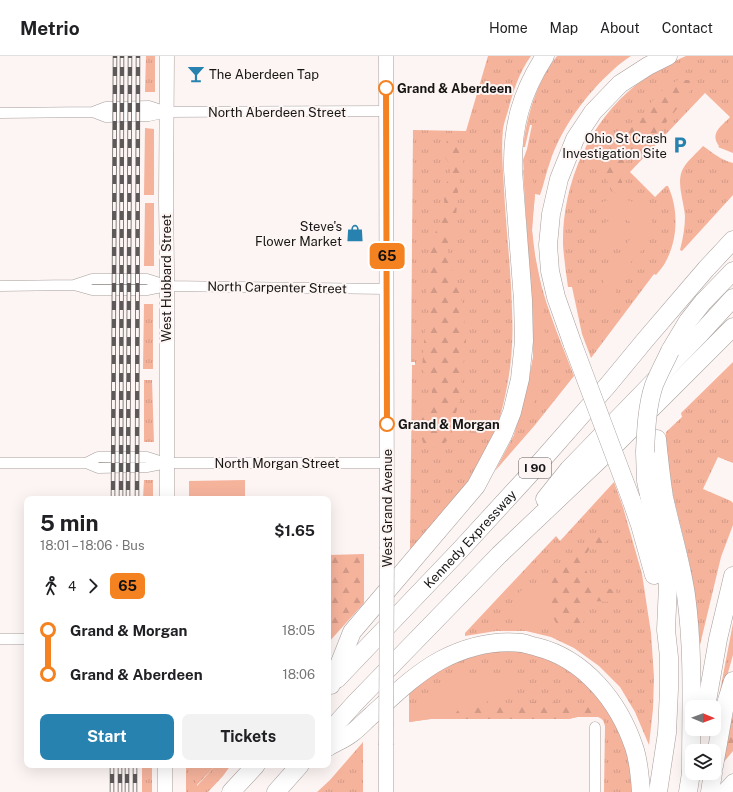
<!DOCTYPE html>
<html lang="en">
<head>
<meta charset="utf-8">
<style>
	:root { --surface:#fff; --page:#f2f2f2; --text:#202124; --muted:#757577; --line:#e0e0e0; --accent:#2882b0 }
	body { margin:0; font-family:"Public Sans",sans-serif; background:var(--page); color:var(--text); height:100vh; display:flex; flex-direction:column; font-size:15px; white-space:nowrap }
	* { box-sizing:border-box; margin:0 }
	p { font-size:13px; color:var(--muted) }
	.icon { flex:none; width:22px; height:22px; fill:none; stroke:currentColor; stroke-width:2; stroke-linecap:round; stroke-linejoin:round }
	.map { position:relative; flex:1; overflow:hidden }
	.details { position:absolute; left:24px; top:440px; width:307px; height:272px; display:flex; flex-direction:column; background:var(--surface); border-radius:8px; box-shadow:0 4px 16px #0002 }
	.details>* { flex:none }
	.badge { padding:0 8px; border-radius:6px; font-size:14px; line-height:26px }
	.needle { width:26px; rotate:91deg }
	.fabs { position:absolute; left:685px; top:644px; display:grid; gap:8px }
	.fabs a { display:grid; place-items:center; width:36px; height:36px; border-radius:8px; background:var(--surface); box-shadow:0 4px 16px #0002; font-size:20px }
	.map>.badge { position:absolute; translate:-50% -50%; box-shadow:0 0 0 2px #fff }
	.legs { display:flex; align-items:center; gap:6px; height:44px; padding:0 16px; font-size:13px }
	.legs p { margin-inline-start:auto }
	.head { display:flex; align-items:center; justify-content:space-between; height:68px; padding:0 16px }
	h1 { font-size:22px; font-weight:700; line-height:30px }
	.button { display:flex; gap:8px; margin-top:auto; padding:8px 16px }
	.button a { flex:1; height:46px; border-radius:8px; background:var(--accent); color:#fff; font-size:16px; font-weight:700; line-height:46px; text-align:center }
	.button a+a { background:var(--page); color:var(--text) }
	ul { padding:0 16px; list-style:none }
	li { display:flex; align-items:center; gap:14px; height:44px; font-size:15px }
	li i { display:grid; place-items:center; width:6px; height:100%; margin:0 5px; background:currentColor }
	li i::after { content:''; width:10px; height:10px; margin:-5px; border:3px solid; border-radius:50%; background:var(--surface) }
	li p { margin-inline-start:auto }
	li:first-child i { background:linear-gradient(#0000 50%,currentColor 0) }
	li:last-child i { background:linear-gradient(currentColor 50%,#0000 0) }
	header { display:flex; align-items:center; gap:24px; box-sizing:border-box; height:56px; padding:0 20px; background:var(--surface); border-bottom:1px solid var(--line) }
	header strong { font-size:19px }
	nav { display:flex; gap:22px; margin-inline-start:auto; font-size:14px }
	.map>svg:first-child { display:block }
</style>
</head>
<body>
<header>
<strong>Metrio</strong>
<nav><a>Home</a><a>Map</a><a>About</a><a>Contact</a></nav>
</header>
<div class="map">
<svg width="733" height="736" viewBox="0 0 733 736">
	<defs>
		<pattern id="grass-tufts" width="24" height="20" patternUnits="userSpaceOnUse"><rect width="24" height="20" fill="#f5b39c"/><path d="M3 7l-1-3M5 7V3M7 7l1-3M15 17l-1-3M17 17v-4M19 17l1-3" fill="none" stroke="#d19986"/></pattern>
		<pattern id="forest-firs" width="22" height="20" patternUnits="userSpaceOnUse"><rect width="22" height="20" fill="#f5b39c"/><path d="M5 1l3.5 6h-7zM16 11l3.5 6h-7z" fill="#d19986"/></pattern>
	</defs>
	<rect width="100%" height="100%" fill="#fdf5f3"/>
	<path fill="url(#grass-tufts)" d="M146,0h9v36h-10z
		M488,0h43c-12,16 -18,36 -23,55 -2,6 -4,12 -5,18 -2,20 0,40 1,60 2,40 7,80 8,121 2,38 -2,70 -12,107 -15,53 -55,94 -90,134l2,-186h3v-3h-4l2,-232 53,1z
		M557,0h74c-6,4 -12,8 -17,13 -27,24 -53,59 -64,93 -4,11 -6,22 -10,33l-5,-1c-1,12 -3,25 -3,37 3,52 24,98 42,145l-39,49 -40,46 19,-36 7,-23 7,-28 5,-26v-31l-10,-167 4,-11 5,-24h-2l-5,22h-2c4,-32 14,-66 34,-91z
		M686,0h47v97l-15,-6 1,-1c-10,-13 3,-20 11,-29l-25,-24 -75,79 25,25 11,-11h2c11,24 10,54 -3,77 -2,4 -6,8 -9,12l-2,-1 -63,84 -9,-24 -10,-47h-4c-2,-14 -4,-28 -5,-42 -1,-60 25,-122 73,-160 16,-12 32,-21 50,-29z
		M703,90c10,7 18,14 30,17v32l-51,56 -2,-1c3,-12 5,-23 5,-34 -1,-15 -10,-36 -1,-49 5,-8 13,-14 19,-21z
		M144,248h9v65h-10z
		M733,306v101l-15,-6 -15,32 28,12 2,2v22l-12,32 -21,88c-3,-29 -5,-59 -12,-88 -9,-41 -23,-82 -22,-125l16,-15 -1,-4z
		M144,324h8l2,62h-10z
		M144,424h9v19h-10z
		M614,426l9,25 19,67 9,59 3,44 -1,32 -4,36 -14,-33 -15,-25 -21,-21 -25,-18 -23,-11 -25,-6h-30l-31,5v-3l91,-97 4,5z
		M733,567v32l-19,67z
		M521,595l39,11 34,26 35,56 3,48h-28l1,-66c-1,-3 -1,-6 -5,-8 -6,-4 -25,-1 -31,1h-138l-22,3v-29l26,-23 41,-18z
		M363,686v50h-46l13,-12z
		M142,709h10v27h-10z
		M186,709h10l1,21 19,-21h15l-8,11 -15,16h-22z"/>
	<path fill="url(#forest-firs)" d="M678,24h12v11l-17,23 -13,16 -28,21 -13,24 3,7 1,10 -5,2 -7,-3 -9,-24 3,-13 7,-15 8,-11 26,-12 6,-15 14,-14z
		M447,84l5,1 11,5 1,12 -6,33 -2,26 -2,12 -7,19 3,18 6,15 7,25 3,35 -7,61 -10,36 -9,11 -16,-4c-6,-15 -4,-24 -1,-40l8,-3 1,-10 -2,-12 -8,-11 3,-39 4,-22 -3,-17 2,-22 2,-10v-12l9,-24 6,-12 -1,-13 1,-12 4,-8 2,-11 -7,-11z
		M603,476l7,2 1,4c-3,2 -5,4 -8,5 -6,2 -9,1 -14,7 -3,4 -4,8 -4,12 0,18 15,25 30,28l2,5 -5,7 -19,-1 -3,1 -5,7 -1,12 -6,7h-9l-13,-5c-2,-4 -6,-9 -7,-14 -2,-8 -2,-30 3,-37 2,-4 15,-11 19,-15 12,-12 15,-19 32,-25z
		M364,498v49l-36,40v-88z
		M536,646c18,1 45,-1 61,9l1,6h-21l-8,2h-118l7,-10z
		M733,659v36l-10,12 5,-29z
		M196,709h20l-20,21z"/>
	<path fill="#f5b39c" d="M145,72l9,1v66h-10z
		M523,114h8l4,24 -3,36 3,25 6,30 4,49 -9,61 -7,23 -9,12 -6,5 7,-23 7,-28 5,-26v-31z
		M616,142c11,2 25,4 33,14 7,8 2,26 -4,34 -7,10 -17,17 -23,28 -6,11 -6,24 -12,35l-11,-4c2,-10 4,-25 8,-34 9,-20 44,-39 12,-58l-13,4 -7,-14z
		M145,147h9v63h-10z
		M613,164c1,0 6,2 6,2 10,7 8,23 -3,27 -4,2 -9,0 -13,-1 -2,-2 -4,-5 -6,-8 -4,-13 6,-18 16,-20z
		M245,424v19h-56v-18z
		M552,516c-4,11 -6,29 -2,39 2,4 4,8 6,12l-4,4c-6,-1 -11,-3 -17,-3 -11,-1 -18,2 -25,-7 0,-11 6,-28 18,-29 3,0 7,1 10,2z
		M513,609l4,3 1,8 -5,10 -18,9 -14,12 -22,2 -8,10h-21l-21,3v-10l34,-25 26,-13 11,-1 14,4 8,-1 6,-8z"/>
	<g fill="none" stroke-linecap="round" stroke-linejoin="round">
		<g stroke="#a69f9d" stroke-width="11">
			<path id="street" d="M93,56l13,-5 43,-1 18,6
				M0,57l93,-1 13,5 43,-1 18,-4 220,-1
				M74,229l18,-6h55l19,6
				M0,230l74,-1 18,5h55l20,-4 220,3
				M0,407h86l12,5 49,-1 20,-4h220
				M86,407l12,-6h49l19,6
				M0,583h27
				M595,671v65"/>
		</g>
		<g stroke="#a69f9d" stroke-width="15">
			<path id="secondary" d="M386,0l1,491
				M167,443v-229l-1,-70 1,-144
				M386,689v47
				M165,736v-27
				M723,736l10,-11"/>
		</g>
		<g stroke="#a69f9d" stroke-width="19">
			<g id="highway">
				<path d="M573,289l-17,-48 -6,-26 -2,-26 3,-31 8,-35 16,-40 18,-27 27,-28 28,-18 20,-10"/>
				<path d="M670,295l18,-30 15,-19 30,-31"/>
				<path d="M657,383c2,20 4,39 7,58 7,33 17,64 22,98 8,59 5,116 5,176"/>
				<path d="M645,396l1,29 22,104 -2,45 3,27v32l-2,44 -9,59"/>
				<path d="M545,443l24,-30 131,-135 33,-36"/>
				<path d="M631,443l9,26 14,50"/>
				<path id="s1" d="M337,623l124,-130 67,-73 80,-91 38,-46 60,-70 27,-29"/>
				<path d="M331,629l21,-53 124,-146 27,-51 9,-23 8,-33 4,-38 -1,-41 -10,-130c-1,-43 8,-77 32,-114"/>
				<path d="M706,651l12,-68 15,-63"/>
				<path d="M328,677l28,-31 143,-147 119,-113 115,-115"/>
				<path d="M328,691c8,-5 17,-8 24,-14 7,-5 13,-12 20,-18 21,-19 43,-41 69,-55 25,-13 53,-20 81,-17 5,1 10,3 15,4 48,12 82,55 97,100 5,14 6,30 7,45"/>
				<path d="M714,710l10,-56 9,-29"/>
				<path d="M231,736l25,-27"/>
				<path d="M276,736l24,-27"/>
				<path d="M688,736l4,-25"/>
				<path d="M710,736l3,-19"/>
			</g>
		</g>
		<use href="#street" stroke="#fff" stroke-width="10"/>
		<use href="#secondary" stroke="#fff" stroke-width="14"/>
		<use href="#highway" stroke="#fff" stroke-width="18"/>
		<g stroke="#5d5958" stroke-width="4.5">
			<path id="rail" d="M113,443l2,-443
				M121,443l1,-443
				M128,443l2,-443
				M137,443l1,-443
				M135,709v27
				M112,736v-27
				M120,736v-27
				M127,736v-27"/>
		</g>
		<use href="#rail" stroke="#fdf5f3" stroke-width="3" stroke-dasharray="9" stroke-linecap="butt"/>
		<g stroke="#a69f9d" stroke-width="15" stroke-linecap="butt">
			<path id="secondary-bridge" d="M386,689l1,-198"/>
		</g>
		<g stroke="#a69f9d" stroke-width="19" stroke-linecap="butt">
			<path id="highway-bridge" d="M573,289l58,154
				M645,396c1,-22 2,-46 9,-67 5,-12 11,-23 16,-34"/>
		</g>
		<use href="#secondary-bridge" stroke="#fff" stroke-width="14"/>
		<use href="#highway-bridge" stroke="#fff" stroke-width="18"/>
	</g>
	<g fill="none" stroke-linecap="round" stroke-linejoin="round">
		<g stroke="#fff" stroke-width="9">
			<path id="line-1" d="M386,32l1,336"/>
		</g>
		<use href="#line-1" stroke="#f58220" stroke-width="6"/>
	</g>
	<defs>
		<g id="bar-bare" transform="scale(1.38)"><path d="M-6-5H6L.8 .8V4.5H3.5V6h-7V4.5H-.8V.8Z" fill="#2882b0" stroke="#fdf5f3" stroke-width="2.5" paint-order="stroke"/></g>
		<g id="parking-bare" transform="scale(1.38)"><path d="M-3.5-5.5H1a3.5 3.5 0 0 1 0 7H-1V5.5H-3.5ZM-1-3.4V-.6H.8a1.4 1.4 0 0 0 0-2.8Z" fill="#2882b0" stroke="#fdf5f3" stroke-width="2.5" paint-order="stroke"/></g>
		<g id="shop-bare" transform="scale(1.38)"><path d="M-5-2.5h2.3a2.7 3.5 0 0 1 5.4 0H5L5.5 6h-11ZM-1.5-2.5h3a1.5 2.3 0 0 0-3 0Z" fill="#2882b0" stroke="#fdf5f3" stroke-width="2.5" paint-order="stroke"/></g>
	</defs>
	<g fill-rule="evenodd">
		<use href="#bar-bare" x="196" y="18"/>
		<use href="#parking-bare" x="680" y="89"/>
		<use href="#shop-bare" x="355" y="177"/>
	</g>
	<g fill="#fff" stroke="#f58220" stroke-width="2">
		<circle cx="386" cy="32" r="7"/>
		<circle cx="387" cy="368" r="7"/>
	</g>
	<g text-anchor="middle" stroke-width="4" stroke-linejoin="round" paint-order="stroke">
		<rect fill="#fdf5f3" stroke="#5d5958" stroke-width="1" x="519" y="402" width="32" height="20" rx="3"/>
		<g font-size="12" font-weight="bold" fill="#181615">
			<text x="535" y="416">I 90</text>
		</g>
		<g font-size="13" fill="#181615" stroke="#fdf5f3" text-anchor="end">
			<text x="209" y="23" text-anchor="start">The Aberdeen Tap</text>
			<text x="667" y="87">Ohio St Crash<tspan x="667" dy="15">Investigation Site</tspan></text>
			<text x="342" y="175">Steve's<tspan x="342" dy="15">Flower Market</tspan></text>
		</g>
		<g font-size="13" font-weight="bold" fill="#181615" stroke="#fdf5f3" text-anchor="start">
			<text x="397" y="37">Grand &amp; Aberdeen</text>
			<text x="398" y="373">Grand &amp; Morgan</text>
		</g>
		<g font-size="13" fill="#181615" stroke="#fdf5f3">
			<text x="277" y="61">North Aberdeen Street</text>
			<text transform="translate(166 222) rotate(-90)" y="5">West Hubbard Street</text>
			<text transform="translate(277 231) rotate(1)" y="5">North Carpenter Street</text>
			<text x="277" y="412">North Morgan Street</text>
			<text transform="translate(387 452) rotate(-90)" y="5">West Grand Avenue</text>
			<text dy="5" stroke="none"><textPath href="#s1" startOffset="193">Kennedy Expressway</textPath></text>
		</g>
	</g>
</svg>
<div class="fabs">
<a><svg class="needle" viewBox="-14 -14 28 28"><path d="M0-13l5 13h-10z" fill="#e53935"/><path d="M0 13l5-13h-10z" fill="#757577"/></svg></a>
<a><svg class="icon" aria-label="layers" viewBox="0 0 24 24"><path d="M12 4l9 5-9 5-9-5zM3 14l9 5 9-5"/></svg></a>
</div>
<b class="badge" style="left:387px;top:200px;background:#f58220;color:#111">65</b>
<section class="details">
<div class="head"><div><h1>5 min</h1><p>18:01 – 18:06 · Bus</p></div><b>$1.65</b></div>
<div class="legs"><svg class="icon" aria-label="walk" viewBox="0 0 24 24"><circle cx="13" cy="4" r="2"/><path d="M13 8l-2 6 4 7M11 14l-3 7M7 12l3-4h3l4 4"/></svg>4<svg class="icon" aria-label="forward" viewBox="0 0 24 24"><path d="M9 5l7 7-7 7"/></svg><b class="badge" style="background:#f58220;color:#111">65</b></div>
<ul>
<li><i style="color:#f58220"></i><b>Grand &amp; Morgan</b><p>18:05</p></li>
<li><i style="color:#f58220"></i><b>Grand &amp; Aberdeen</b><p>18:06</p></li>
</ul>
<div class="button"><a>Start</a><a>Tickets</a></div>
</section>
</div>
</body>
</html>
